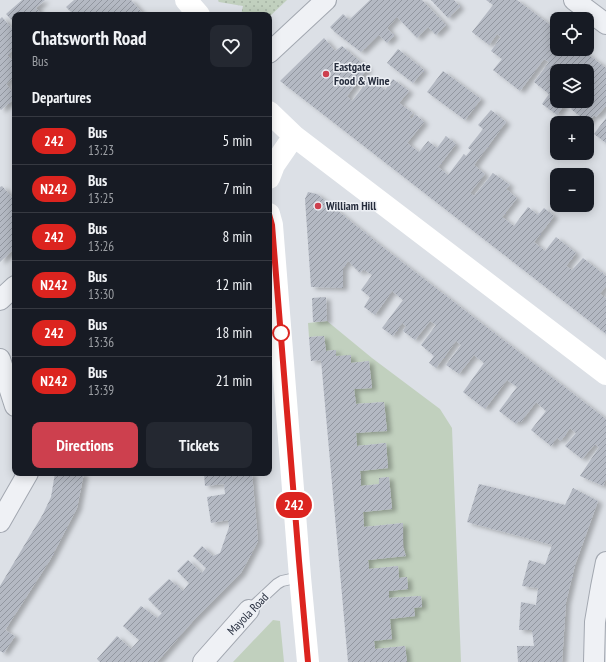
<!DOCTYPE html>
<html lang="en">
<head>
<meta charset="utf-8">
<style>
	:root { --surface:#171b24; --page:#242831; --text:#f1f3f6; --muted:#9ea1a6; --line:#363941; --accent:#cd404e }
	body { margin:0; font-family:"PT Sans Narrow",sans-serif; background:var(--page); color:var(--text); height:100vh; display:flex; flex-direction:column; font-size:15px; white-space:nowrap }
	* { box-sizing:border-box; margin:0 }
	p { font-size:13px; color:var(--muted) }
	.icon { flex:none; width:22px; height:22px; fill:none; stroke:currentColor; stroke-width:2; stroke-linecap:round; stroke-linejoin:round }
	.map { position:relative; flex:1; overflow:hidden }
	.details { position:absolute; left:12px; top:12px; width:260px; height:464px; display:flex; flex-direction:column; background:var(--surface); border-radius:8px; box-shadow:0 2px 10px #0003 }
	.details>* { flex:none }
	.badge { padding:0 8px; border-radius:13px; font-size:14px; line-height:26px }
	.fabs { position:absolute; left:550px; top:12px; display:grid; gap:8px }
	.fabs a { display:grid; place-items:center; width:44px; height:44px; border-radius:8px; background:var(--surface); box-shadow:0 2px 10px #0003; font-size:20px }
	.map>.badge { position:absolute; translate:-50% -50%; box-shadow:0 0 0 2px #fff }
	h2 { padding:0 20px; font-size:15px; line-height:36px }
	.round { display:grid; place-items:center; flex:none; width:42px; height:42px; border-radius:8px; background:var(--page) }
	.headline { display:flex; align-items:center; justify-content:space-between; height:68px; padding:0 20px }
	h1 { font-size:19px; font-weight:700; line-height:30px }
	.button { display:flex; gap:8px; margin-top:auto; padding:8px 20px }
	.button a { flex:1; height:46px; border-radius:8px; background:var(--accent); color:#fff; font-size:16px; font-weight:700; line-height:46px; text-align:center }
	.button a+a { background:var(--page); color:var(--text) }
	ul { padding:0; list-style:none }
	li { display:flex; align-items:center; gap:12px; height:48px; padding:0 20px; border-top:1px solid var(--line) }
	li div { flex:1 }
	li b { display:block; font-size:15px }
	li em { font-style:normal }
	li .badge { min-width:44px; font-weight:700; text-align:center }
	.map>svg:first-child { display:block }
</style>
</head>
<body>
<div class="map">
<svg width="606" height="662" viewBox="0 0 606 662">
	<defs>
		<pattern id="park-dots" width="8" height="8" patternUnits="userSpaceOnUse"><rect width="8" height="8" fill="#c1d0be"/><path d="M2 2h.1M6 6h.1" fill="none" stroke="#a6b3a4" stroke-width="1.8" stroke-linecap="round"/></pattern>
		<pattern id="building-hatch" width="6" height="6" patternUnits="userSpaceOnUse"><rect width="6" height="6" fill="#b4b9c3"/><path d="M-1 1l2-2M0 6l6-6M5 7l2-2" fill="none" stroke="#9297a0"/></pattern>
		<filter id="shadow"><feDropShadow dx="4.5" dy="2.5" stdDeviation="2" flood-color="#0004"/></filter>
	</defs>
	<rect width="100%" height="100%" fill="#dce0e6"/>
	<path fill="#c1d0be" d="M327,321l45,37 68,51 12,19 9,234h-54l-2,-16 -30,3 -1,-8 16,-22 25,-3 -1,-8 8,-2 -1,-10 -32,2v-7l19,-2 -1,-12 -8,1 -1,-12 -29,3 -1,-9 38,-4c-4,-11 -2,-22 -3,-33l-39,4 -1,-15 29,-3 -3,-32 -10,1v6l-18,2 -1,-15 28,-3 -2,-25 -29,3 -1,-13 31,-3 -3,-28 -28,2 -2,-15 18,-1 -3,-27 -18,2v-7h-15v-6l-10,1 -2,-15 -15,1 -1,-14z
		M273,620l7,1 4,41h-51z"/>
	<path fill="url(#park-dots)" d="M218,0h69l-18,17v-2h-28l2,-9 -24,-4z"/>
	<path fill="url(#building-hatch)" filter="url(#shadow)" d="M22,0h23l-9,8 6,7h-27v9l-9,-10z
		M74,0h57l13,15h-41l-1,-2 -2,2h-26l-8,-8z
		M370,0h52l24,25 -10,10 -8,-8 -11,11 -20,-21 -10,11 7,8 -7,7 -8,-8 -18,17 -25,-19 -6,-6 13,-13 6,6z
		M431,0h23l6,7 -12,11z
		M486,0h31l40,30v19h24l25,19v38l-10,11 -2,-2 -6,8 -17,-14 6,-8h10v-30h-30v30h10l-10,14 -15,-11 7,-10 -15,-12 15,-20 -5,-3 -24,32 -27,-21 9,-11 -11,-8 10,-14 -4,-3 -8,11 -17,-13 21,-27z
		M2,17l13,15v19l-1,-2 -7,6 8,8v13l-9,8 9,11v3l-14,12 -1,-1v-90z
		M324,38l11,13 7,-5 26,22 -21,28 5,5 18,-23 15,12 8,-11 16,12 -10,12 14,10 -4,4 3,2 3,-5 9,8 -17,21 12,9 9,-11 9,7 9,-12 10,8 -18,23 10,8 16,-21 2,2 5,-6 -3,-2 15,-19 -5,-4 13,-15 15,12 -32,43 11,9 -15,19 4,3 19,-23 17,12 -4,4 11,9 -15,19 12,9 14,-19 10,8 6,-7 10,8 -20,26 11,9 11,-14 20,16 -10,13 6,4 11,-12 23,18v10l-6,8 6,4v36l-326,-253z
		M398,49l26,21 -11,13 -26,-20z
		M443,71l38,28 -16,21 -38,-28z
		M606,118v25l-12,-9z
		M2,186l13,15v47l-15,14v-75z
		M308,192l9,2 63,51 226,174v60l-3,7 -23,-10 19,-29 -4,-3 -13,15 -17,-13 11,-13 -6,-5 -9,13 -4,-3 -6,8 -20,-16 15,-19 -10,-9 -15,20 -2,-1 -3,3 -17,-13 18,-24 -10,-7 -22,29 -22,-17 21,-29 -10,-8 -15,19 -13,-9 15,-20 -5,-4 -20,27 -7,-5 5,-7 -13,-11 15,-20 -6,-4 -15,19 -12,-9 3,-5 -4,-3 -9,13 -11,-8 21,-28 -11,-9 -17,24 -11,-8 6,-10 -9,-7 11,-15 -9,-6 -3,4 -12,-12 -5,7v20l-32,-1 -6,-88z
		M326,297l1,24 -14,1 -1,-24z
		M324,336l2,15 10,-1v6l15,-1v8l18,-2 3,27 -18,1 2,15 28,-2 3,29 -31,2 1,13 29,-3 2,25 -28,3 1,7v8l18,-2v-6l10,-1 3,32 -29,3 1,15 39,-4v25l3,8 -38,4 1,9 29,-3 1,12 8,-1 1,12 -19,2v7l32,-2 1,11 -8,1 1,8 -25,3 2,20 -18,2 1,8 30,-3 2,16h-59l-27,-302 -10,1 -2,-24z
		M55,473h29l-7,35 -27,52 -45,70 10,6 -11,17 -4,-2v-65l43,-72 8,-17z
		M204,473h48l6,68 -17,32 -48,48 -36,41h-57l-3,-3 20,-23 14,13 8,-9 -16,-14 18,-20 16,12 5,-5 -14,-14 21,-20 14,12 6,-8 -12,-12 11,-11 14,13 4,-5 -13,-12 9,-10 11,10 7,-3 9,-26 -1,-7 -17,3 -4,-26 18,-3 -1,-10 -19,2z
		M479,484l86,21 8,-17 25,13 -23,64 -9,37 -4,60h-44l-1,-16h17l-2,-16h-13l2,-28 15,3 2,-17 -16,-2 7,-26 16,5 7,-20 -85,-23z"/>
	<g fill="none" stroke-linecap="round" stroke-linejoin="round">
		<g stroke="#a2a7b0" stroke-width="12">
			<path id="lane" d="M249,610l28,-26 5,-3 18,-4"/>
		</g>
		<g stroke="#a2a7b0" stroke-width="22">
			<path id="street" d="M574,0l32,24
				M269,53l57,-53
				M0,300l15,-14
				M0,359l15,47
				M0,522l28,-49
				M203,662l46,-52
				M594,662l1,-40 6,-35 5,-25"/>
		</g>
		<use href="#lane" stroke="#eff1f5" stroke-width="10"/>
		<use href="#street" stroke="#eff1f5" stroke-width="20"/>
		<path stroke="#fff" stroke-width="22" d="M186,0l13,15
			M269,112l25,24 312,238
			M269,178l5,-13 20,-29
			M269,214l3,11 28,352 8,85"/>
	</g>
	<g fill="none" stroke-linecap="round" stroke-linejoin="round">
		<g stroke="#fff" stroke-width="9">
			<path id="line" d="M269,214l3,11 27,336 9,101"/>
		</g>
		<use href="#line" stroke="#dc241f" stroke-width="6"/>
	</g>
	<g fill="#cd404e" stroke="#eceff4" stroke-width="1.5">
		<circle cx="326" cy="74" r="4"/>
		<circle cx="318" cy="206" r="4"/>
	</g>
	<circle fill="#fff" stroke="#dc241f" stroke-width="2" cx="281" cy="333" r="8"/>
	<g text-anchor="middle" stroke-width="3" stroke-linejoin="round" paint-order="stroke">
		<g font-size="12" font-weight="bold" fill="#262d3d" stroke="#eceff4" text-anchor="start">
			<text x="334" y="71">Eastgate<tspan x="334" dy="14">Food &amp; Wine</tspan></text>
			<text x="326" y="210">William Hill</text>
		</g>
		<g font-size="12" fill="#262d3d" stroke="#eceff4">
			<text transform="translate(248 614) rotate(-46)" y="4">Mayola Road</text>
		</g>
	</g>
</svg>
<div class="fabs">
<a><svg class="icon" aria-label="locate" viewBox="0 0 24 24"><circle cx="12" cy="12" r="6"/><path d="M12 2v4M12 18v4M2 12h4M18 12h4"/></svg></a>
<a><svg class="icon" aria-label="layers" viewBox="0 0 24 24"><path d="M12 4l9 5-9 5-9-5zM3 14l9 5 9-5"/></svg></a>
<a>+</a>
<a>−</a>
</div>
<b class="badge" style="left:294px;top:505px;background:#dc241f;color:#fff">242</b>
<section class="details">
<div class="headline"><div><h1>Chatsworth Road</h1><p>Bus</p></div><a class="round"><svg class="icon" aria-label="heart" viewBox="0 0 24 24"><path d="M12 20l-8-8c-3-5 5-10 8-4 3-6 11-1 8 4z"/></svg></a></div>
<h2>Departures</h2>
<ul>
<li><span class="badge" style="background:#dc241f;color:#fff">242</span><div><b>Bus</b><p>13:23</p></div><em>5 min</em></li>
<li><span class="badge" style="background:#dc241f;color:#fff">N242</span><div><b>Bus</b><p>13:25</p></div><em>7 min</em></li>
<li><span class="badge" style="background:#dc241f;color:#fff">242</span><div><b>Bus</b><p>13:26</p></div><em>8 min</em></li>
<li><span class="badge" style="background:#dc241f;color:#fff">N242</span><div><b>Bus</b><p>13:30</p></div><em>12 min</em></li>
<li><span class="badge" style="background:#dc241f;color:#fff">242</span><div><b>Bus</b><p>13:36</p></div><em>18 min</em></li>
<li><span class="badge" style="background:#dc241f;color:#fff">N242</span><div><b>Bus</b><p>13:39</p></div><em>21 min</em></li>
</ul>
<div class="button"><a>Directions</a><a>Tickets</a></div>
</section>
</div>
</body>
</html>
